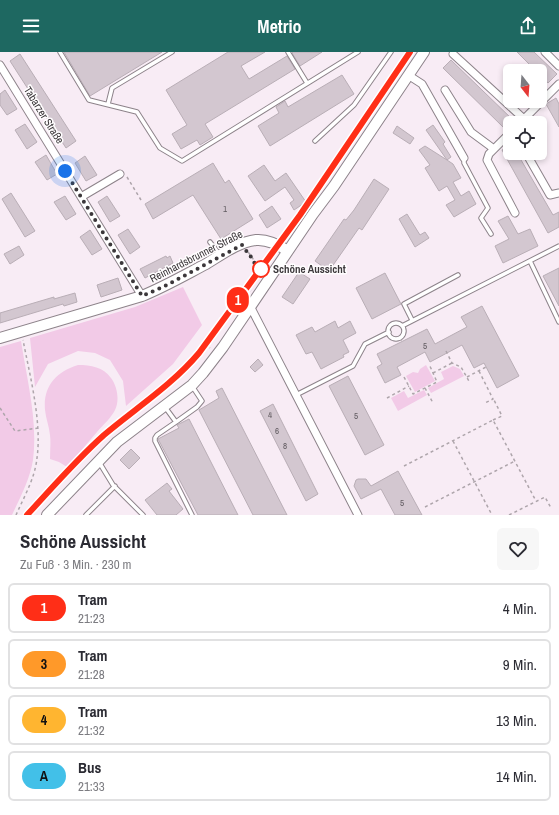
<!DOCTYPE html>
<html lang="de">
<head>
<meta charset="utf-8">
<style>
	:root { --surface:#fff; --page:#f7f7f7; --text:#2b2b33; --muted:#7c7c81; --line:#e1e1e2; --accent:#1e6861 }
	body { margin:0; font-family:"Archivo Narrow",sans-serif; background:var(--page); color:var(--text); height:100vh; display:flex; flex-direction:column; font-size:15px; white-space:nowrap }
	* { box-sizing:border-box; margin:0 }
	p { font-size:13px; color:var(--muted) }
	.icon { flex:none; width:22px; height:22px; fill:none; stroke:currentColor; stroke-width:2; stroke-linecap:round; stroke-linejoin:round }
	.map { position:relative; height:463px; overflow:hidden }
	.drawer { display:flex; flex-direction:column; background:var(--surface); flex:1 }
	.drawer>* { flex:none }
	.badge { padding:0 8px; border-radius:13px; font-size:14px; line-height:26px }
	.needle { width:26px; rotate:163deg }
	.buttons { position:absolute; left:503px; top:12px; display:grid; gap:8px }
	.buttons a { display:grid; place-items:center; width:44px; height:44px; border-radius:6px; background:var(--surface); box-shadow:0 2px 6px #0003; font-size:20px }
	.you { position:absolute; width:20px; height:20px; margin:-10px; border:3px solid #fff; border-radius:50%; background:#1a73e8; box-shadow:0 0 0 6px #1a73e833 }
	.map>.badge { position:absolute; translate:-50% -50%; box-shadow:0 0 0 2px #fff }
	.round { display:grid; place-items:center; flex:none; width:42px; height:42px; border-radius:6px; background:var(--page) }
	.headline { display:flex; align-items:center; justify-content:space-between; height:68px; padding:0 20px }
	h1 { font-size:19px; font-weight:700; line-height:30px }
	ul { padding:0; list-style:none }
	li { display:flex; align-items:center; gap:12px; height:50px; margin:0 8px 6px; padding:0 12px; border:2px solid var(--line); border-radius:6px }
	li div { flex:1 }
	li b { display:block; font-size:15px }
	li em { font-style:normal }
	li .badge { min-width:44px; font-weight:700; text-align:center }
	header { display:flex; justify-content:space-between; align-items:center; height:52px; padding:0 20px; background:var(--accent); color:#fff; font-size:18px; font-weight:700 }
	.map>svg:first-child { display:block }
</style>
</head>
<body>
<header><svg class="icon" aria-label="menu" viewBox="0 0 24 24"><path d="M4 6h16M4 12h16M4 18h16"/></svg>Metrio<svg class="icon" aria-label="share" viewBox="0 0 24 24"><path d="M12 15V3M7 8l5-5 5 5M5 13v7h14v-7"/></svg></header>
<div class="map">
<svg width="559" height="463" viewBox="0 0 559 463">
	<rect width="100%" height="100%" fill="#f8ecf5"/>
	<path fill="#f2cae7" d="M183,235l19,38 -29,39 -47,42 -3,-25 -13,-21 -15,-7 -17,-2 -30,13 -13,23 -5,-49 105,-31z
		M21,289c6,39 17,80 12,119 -3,19 -13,38 -21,55h-12v-168z
		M78,313c13,0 25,2 33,13 6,8 9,22 4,32 -4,8 -12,15 -18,22 -10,12 -20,23 -30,35l-8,-5 -9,-3c0,-8 1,-16 0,-24 -1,-9 -4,-16 -5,-25 -2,-24 11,-38 33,-45z
		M426,313l9,16 -20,11 -9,-16 7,-4 5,1 2,-4z
		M453,314l7,3 4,7 -33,17 -3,-5 16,-9 -3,-7z
		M424,338l3,5 -29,16 -7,-13 13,-7 4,7z"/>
	<path fill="#d3c7d0" stroke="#b9aeb6" d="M64,0h98l-72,44z
		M228,0h37l-24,14 8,13 38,-23 8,13 -90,55 8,13 -13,8 -3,-5 -16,9 -9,-15 15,-9 -21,-35z
		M293,0h29l-22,14 -8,-13z
		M517,0h17l23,22 -9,9 -8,-9v-3h-4z
		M20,2l56,87 -10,7 -56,-87z
		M451,8l62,60 -9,8 -61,-60z
		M342,23l12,19 -84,52 -12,-20 21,-13 -3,-6 9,-6 3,6z
		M5,38l12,19 -10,6 -7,-10v-11z
		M556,46l3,6v23l-13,-23z
		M25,72l12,18 -10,7 -12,-19z
		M433,73l12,17 -2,2 8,13 -4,3 6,4 8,14 -8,4 8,14 8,-5 7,13 -22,13 -8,-12 9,-5 -8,-14 -8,5 -14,-23 5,-3 -11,-15 6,-4 22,14 -21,-30z
		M397,74l17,12 -4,6 -17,-11z
		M510,94v7h7l36,62 6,-3v15l-11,6 -46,-83z
		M46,103l11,19 -10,6 -12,-18z
		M85,104l12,19 -11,6 -11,-18z
		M213,111l12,20 4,-3 24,39 -32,20 -28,-44 -40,24 -8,-15z
		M264,113l11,16 11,-8 20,29 -12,8 -4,-7 4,-3 -9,-13 -20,14 -17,-25z
		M374,127l15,10 -27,41 -3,-2 -30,43 -14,-10 29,-42 2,1 8,-10z
		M11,141l24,38 -10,6 -23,-38z
		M65,144l11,18 -10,6 -12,-18z
		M107,144l13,20 -10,6 -12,-20z
		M272,154l9,13 -14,9 -8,-13z
		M407,162l13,21 5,-3 4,6 -14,9 -16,-28z
		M508,164l10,18 12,-5 8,17 -35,17 -8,-17 14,-7 -11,-18z
		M128,177l12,18 -10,7 -12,-19z
		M90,178l12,19 -10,6 -12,-18z
		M19,194l5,9 -14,9 -6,-10z
		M166,204l1,2 3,-2 3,7 -28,15 -5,-9z
		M559,216v38l-16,-30z
		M299,220l11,7 -17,25 -11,-7z
		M385,221l16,31 -29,15 -16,-31z
		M118,226l4,12 -21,7 -4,-12z
		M75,241l2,9 -13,4 -1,-2 -63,19v-10l54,-16v2z
		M482,254l37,70 -22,12 -13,-25 -10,5 -12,-23 -32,17 -5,-10 -28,15 4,8 -16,8 -8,-16 5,-3 -5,-10 50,-25 8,15 32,-17 -6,-10z
		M335,269l3,7 12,-7 6,12 -13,7 6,12 -6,3 1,2 -23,12 -9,-17 -6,2 -10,-19 16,-8 3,5z
		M258,307l5,6 -8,7 -5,-5z
		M348,324l36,69 -19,10 -36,-69z
		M222,336l65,127h-34l-54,-105 20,-12 -3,-7z
		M273,352l45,90 -12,7 -46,-90z
		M189,367l49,96h-40l-40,-76 21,-11 -2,-3z
		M131,397l9,9 -11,11 -9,-9z
		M398,419l24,44h-27l-14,-26 -20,10 -7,-13 2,-6 2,-1h8l5,7z
		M167,431l5,6 -3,2 14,18 -7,6h-19l-12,-15z"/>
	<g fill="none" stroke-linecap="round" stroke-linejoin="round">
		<g stroke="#8d838a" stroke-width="5.5">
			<path id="lane" d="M60,0l29,48 48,12 23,36 22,13 176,-109
				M288,0l19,31
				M108,52l4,-16 60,-36
				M315,89l39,-36 37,-53
				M464,106v5l24,45 -7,10 10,16
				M210,190l10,13
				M530,209l29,61
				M412,268l-8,-16 54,-29
				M388 279a8 8 0 1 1 16 0a8 8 0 1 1-16 0Z
				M402,274l157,-80
				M296,343l57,-29 12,-22 24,-12
				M165,355l11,15 21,-15 5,-6 -10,-15
				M176,370l-19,13 -2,3v3l37,74
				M99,410l14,23 30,30
				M86,463l29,-29"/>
		</g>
		<g stroke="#8d838a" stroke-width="9">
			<path id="street" d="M545,0l14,14
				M453,2l71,65
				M0,13l142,231
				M408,23l14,9 42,74
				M445,38l26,42 23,17
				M520,71l39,-39
				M510,81l-21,21 -2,6 28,53
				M526,101l24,42 9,-2
				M81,145l39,-23
				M250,254l108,209"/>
		</g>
		<g stroke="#8d838a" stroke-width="12">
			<path id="secondary" d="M0,286l142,-42c22,-9 43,-21 64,-32 15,-9 32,-22 50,-24 12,-1 23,5 32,11
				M47,463l70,-73 75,-57 11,-12 20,-26 90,-133 21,-28 90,-134"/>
		</g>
		<path stroke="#aea5ab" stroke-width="1.5" stroke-dasharray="3 3" stroke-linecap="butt" d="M127,125l14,23
			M248,200c13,15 7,21 -4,34l7,5
			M209,283l-6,7 7,6
			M400,286l2,4
			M446,299l6,12 9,4 9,16
			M479,319l14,28 -8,4
			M433,321l19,-10
			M404,325l9,17 24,-12 -8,-18
			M467,325l19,-10
			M425,336l8,15
			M387,346l22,-12
			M0,356l15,23 24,-3
			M493,368l9,-4 -8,-16
			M453,389l39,74
			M404,414l89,-46 43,81
			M425,455l90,-46
			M16,463c8,-18 19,-37 21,-57 5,-36 -7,-82 -14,-118
			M509,463l36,-18 6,11"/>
		<use href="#lane" stroke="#fff" stroke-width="3.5"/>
		<use href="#street" stroke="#fff" stroke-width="7"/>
		<use href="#secondary" stroke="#fff" stroke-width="10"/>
		<path stroke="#655f63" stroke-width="1" d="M27,463l56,-62 31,-27 49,-38 27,-24 9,-11 108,-148 103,-153"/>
	</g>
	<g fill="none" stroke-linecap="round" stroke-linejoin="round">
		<g stroke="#fff" stroke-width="9">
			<path id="line" d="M27,463c25,-27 49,-55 77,-80 32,-27 68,-50 95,-82l101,-138 110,-163"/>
		</g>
		<use href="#line" stroke="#ff2e17" stroke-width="6"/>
		<path stroke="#3b373a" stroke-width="4" stroke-dasharray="0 7.2" d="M65,119l77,125 21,-9 79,-42c5,8 12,13 14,23l5,1"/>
	</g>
	<circle fill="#fff" stroke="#ff2e17" stroke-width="2" cx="261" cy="217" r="8"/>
	<g text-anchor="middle" stroke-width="3" stroke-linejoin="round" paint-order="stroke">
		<g font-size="9" fill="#615b60">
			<text x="225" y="160">1</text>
			<text x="425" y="297">5</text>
			<text x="270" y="366">4</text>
			<text x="356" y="367">5</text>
			<text x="277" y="382">6</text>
			<text x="285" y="397">8</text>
			<text x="402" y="454">5</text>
		</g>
		<g font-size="11" fill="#3b373a" stroke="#fffdfe">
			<text transform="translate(44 63) rotate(58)" y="4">Tabarzer Straße</text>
			<text transform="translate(196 204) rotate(-27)" y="4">Reinhardsbrunner Straße</text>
		</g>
		<g font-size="11" font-weight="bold" fill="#3b373a" stroke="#fffdfe" text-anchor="start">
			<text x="273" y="221">Schöne Aussicht</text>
		</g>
	</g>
</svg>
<div class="buttons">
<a><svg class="needle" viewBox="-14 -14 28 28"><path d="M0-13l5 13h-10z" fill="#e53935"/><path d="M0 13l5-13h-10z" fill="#7c7c81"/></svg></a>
<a><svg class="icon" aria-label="locate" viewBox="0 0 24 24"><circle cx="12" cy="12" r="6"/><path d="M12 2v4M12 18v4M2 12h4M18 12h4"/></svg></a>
</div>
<div class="you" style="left:65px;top:119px"></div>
<b class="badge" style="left:238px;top:248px;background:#ff2e17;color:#fff">1</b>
</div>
<section class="drawer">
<div class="headline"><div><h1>Schöne Aussicht</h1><p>Zu Fuß · 3 Min. · 230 m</p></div><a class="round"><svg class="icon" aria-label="heart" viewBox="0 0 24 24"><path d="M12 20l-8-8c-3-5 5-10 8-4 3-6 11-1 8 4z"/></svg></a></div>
<ul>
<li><span class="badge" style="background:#ff2e17;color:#fff">1</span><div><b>Tram</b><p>21:23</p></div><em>4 Min.</em></li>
<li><span class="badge" style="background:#ff9929;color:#111">3</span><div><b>Tram</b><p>21:28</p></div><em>9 Min.</em></li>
<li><span class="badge" style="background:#ffb530;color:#111">4</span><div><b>Tram</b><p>21:32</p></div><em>13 Min.</em></li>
<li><span class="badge" style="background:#42c0e8;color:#111">A</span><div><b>Bus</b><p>21:33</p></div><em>14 Min.</em></li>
</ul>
</section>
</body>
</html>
